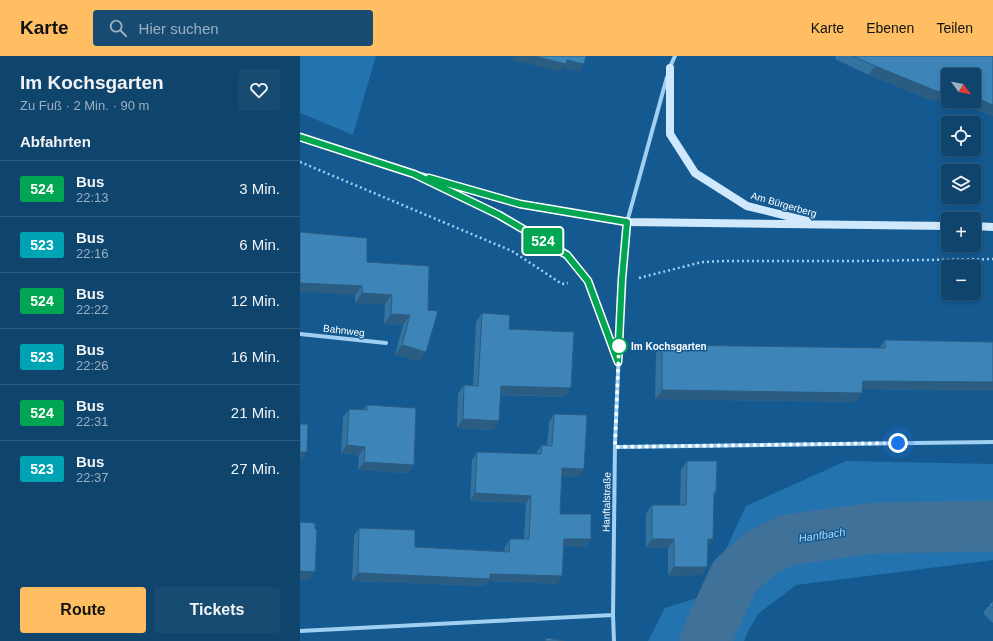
<!DOCTYPE html>
<html lang="de">
<head>
<meta charset="utf-8">
<style>
	:root { --surface:#0f446d; --page:#184b72; --text:#f1f3f6; --muted:#9bb0c2; --line:#2f5c80; --accent:#ffbe61 }
	body { margin:0; font-family:Helvetica,sans-serif; background:var(--page); color:var(--text); height:100vh; display:flex; flex-direction:column; font-size:15px; white-space:nowrap }
	* { box-sizing:border-box; margin:0 }
	p { font-size:13px; color:var(--muted) }
	.icon { flex:none; width:22px; height:22px; fill:none; stroke:currentColor; stroke-width:2; stroke-linecap:round; stroke-linejoin:round }
	.map { position:relative; flex:1; overflow:hidden }
	.drawer { display:flex; flex-direction:column; background:var(--surface); width:300px }
	.drawer>* { flex:none }
	.badge { padding:0 8px; border-radius:3px; font-size:14px; line-height:26px }
	.needle { width:26px; rotate:122deg }
	.tools { position:absolute; left:641px; top:12px; display:grid; gap:8px }
	.tools a { display:grid; place-items:center; width:40px; height:40px; border-radius:4px; background:var(--surface); box-shadow:0 2px 6px #0003,0 0 0 1px var(--line); font-size:20px }
	.you { position:absolute; width:20px; height:20px; margin:-10px; border:3px solid #fff; border-radius:50%; background:#1a73e8; box-shadow:0 0 0 6px #1a73e833 }
	.map>.badge { position:absolute; translate:-50% -50%; box-shadow:0 0 0 2px #fff }
	h2 { padding:0 20px; font-size:15px; line-height:36px }
	.round { display:grid; place-items:center; flex:none; width:42px; height:42px; border-radius:4px; background:var(--page) }
	.head { display:flex; align-items:center; justify-content:space-between; height:68px; padding:0 20px }
	h1 { font-size:19px; font-weight:800; line-height:30px }
	.button { display:flex; gap:8px; margin-top:auto; padding:8px 20px }
	.button a { flex:1; height:46px; border-radius:4px; background:var(--accent); color:#111; font-size:16px; font-weight:800; line-height:46px; text-align:center }
	.button a+a { background:var(--page); color:var(--text) }
	ul { padding:0; list-style:none }
	li { display:flex; align-items:center; gap:12px; height:56px; padding:0 20px; border-top:1px solid var(--line) }
	li div { flex:1 }
	li b { display:block; font-size:15px }
	li em { font-style:normal }
	li .badge { min-width:44px; font-weight:700; text-align:center }
	header { display:flex; align-items:center; gap:24px; box-sizing:border-box; height:56px; padding:0 20px; background:var(--accent); color:#111 }
	header strong { font-size:19px }
	nav { display:flex; gap:22px; margin-inline-start:auto; font-size:14px }
	.search { width:280px; height:36px; background:var(--page); display:flex; align-items:center; gap:10px; box-sizing:border-box; padding:0 14px; border-radius:4px; color:var(--muted); font-size:15px }
	main { display:flex; flex:1; min-height:0 }
	.map>svg:first-child { display:block }
</style>
</head>
<body>
<header>
<strong>Karte</strong>
<div class="search"><svg class="icon" aria-label="search" viewBox="0 0 24 24"><circle cx="10" cy="10" r="6"/><path d="M15 15l6 6"/></svg>Hier suchen</div>
<nav><a>Karte</a><a>Ebenen</a><a>Teilen</a></nav>
</header>
<main>
<section class="drawer">
<div class="head"><div><h1>Im Kochsgarten</h1><p>Zu Fuß · 2 Min. · 90 m</p></div><a class="round"><svg class="icon" aria-label="heart" viewBox="0 0 24 24"><path d="M12 20l-8-8c-3-5 5-10 8-4 3-6 11-1 8 4z"/></svg></a></div>
<h2>Abfahrten</h2>
<ul>
<li><span class="badge" style="background:#00a651;color:#fff">524</span><div><b>Bus</b><p>22:13</p></div><em>3 Min.</em></li>
<li><span class="badge" style="background:#00a3b4;color:#fff">523</span><div><b>Bus</b><p>22:16</p></div><em>6 Min.</em></li>
<li><span class="badge" style="background:#00a651;color:#fff">524</span><div><b>Bus</b><p>22:22</p></div><em>12 Min.</em></li>
<li><span class="badge" style="background:#00a3b4;color:#fff">523</span><div><b>Bus</b><p>22:26</p></div><em>16 Min.</em></li>
<li><span class="badge" style="background:#00a651;color:#fff">524</span><div><b>Bus</b><p>22:31</p></div><em>21 Min.</em></li>
<li><span class="badge" style="background:#00a3b4;color:#fff">523</span><div><b>Bus</b><p>22:37</p></div><em>27 Min.</em></li>
</ul>
<div class="button"><a>Route</a><a>Tickets</a></div>
</section>
<div class="map">
<svg width="693" height="585" viewBox="0 0 693 585">
	<rect width="100%" height="100%" fill="#145a91"/>
	<path fill="#2373ae" d="M0,0h76l-23,79 -53,-22z
		M546,405l147,3v96l-197,25 -37,28 -11,18 -4,10h-96l17,-33 39,-12 42,-90z"/>
	<g fill="none" stroke-linecap="round" stroke-linejoin="round">
		<path stroke="#407299" stroke-width="51" d="M405,585l29,-64 25,-23 28,-14 87,-12 119,-2"/>
		<path stroke="#a1cff1" stroke-width="2.5" stroke-dasharray="2 3" stroke-linecap="butt" d="M0,106l212,89 50,33 6,-1
			M339,222l63,-16 23,-1h132l136,-2"/>
		<path stroke="#a1cff1" stroke-width="4" d="M369,13l6,-13
			M130,126l69,33 68,40 21,26 29,79
			M0,278l86,9
			M315,391l378,-5
			M0,575l313,-16
			M314,585l-1,-26 2,-172 7,-164 5,-57 40,-145"/>
		<path stroke="#d0e8fc" stroke-width="8" d="M370,12v66l25,39 52,33 60,15
			M0,81l114,37 106,30 107,18 321,4
			M674,170l19,1"/>
	</g>
	<path fill="#34729f" d="M536,0h157v60l-37,-15h18l-26,-26 -3,28 -10,-4 -2,2 -64,-26 -34,-16z
		M67,206l62,4 -9,95 -25,-6 8,-30 -19,-1 1,-20 -30,-1v-8z
		M182,257l27,16 56,68 -65,-2 -1,26 -6,9 -36,-2 1,-34 6,-9 9,1 3,-64z
		M585,284l108,2v49l-131,-2v4l-6,9 -201,-3 1,-46 6,-8 217,3z
		M67,349l41,68 -50,-3 1,-15 -18,-2 2,-36 6,-8 14,1z
		M254,358l30,55 -5,8 -17,-1 -2,38 31,25 -5,8 -23,-1 -6,38 -69,-3 -4,5 -132,-5 2,-45 5,-8 56,19 89,4 1,-4 5,-8h14l2,-36 -56,-2 2,-41 5,-8 59,2v-1l6,-8h5l2,-23z
		M387,405l29,31 -2,4 -1,43 -6,9v19l-6,8 -33,1v-28h-22v-34l6,-9h28l1,-35z
		M693,545v22l-10,-10 6,-8z"/>
	<path fill="#2b5c82" d="M214,0h19l34,4 17,4 -5,8 -16,-4 -2,4 -50,-12z
		M575,10l73,27v5l-3,5 -10,-4 -2,2 -64,-26z
		M674,41l19,8v11l-37,-15h18z
		M0,227l62,3 -7,9 -55,-3z
		M62,237l30,2 -7,9 -30,-1z
		M91,258l19,1 -7,10 -19,-1z
		M102,289l24,7 -6,9 -25,-6z
		M563,325l130,1v9l-137,-2z
		M201,330l70,2 -6,9 -70,-3z
		M362,334l200,3 -6,9 -201,-3z
		M163,363l36,2 -6,9 -36,-2z
		M47,389l18,2 -6,8 -18,-2z
		M0,396h7l-6,9 -1,-1z
		M64,406l50,3 -6,8 -50,-3z
		M262,412l22,1 -5,8 -22,-1z
		M175,437l56,3 -5,7 -56,-2z
		M264,483h27l-5,8 -28,-1z
		M352,483h22l-6,9h-22z
		M408,483h5l-6,9z
		M374,511h33l-6,8 -33,1z
		M0,515l15,1 -6,8h-9z
		M58,517l132,1 72,2 -5,8 -69,-3 -4,5 -132,-5z"/>
	<path fill="#3d84b9" stroke="#2b5c82" d="M233,0h53l-2,8 -17,-4 -1,4z
		M553,0h140v49l-19,-8v-22h-26v18l-8,-3 -1,2 -64,-26z
		M0,176l67,6v24l62,4 -1,44 10,1 -12,41 -24,-7 8,-30 -19,-1 1,-19 -30,-2v-7l-62,-3z
		M182,257l28,2 -1,14 65,3 -3,56 -70,-2 -2,35 -36,-2 1,-34 14,1z
		M585,284l108,2v40l-130,-1 -1,12 -200,-3v-45l223,3z
		M67,349l49,3 -2,57 -50,-3 1,-15 -18,-2 2,-36 18,1z
		M254,358l33,1 -3,54 -22,-1 -2,46h31v25h-27l-2,37 -72,-2v5l-132,-6 1,-45 56,2v17l94,5 1,-13h19l2,-43 -56,-3 2,-41 64,2 1,-9 10,1z
		M0,368h8l-1,28h-7z
		M387,405h30l-1,31h-2l-1,47h-5l-1,28h-33v-28h-22v-34h34z
		M0,466l15,1v6l2,1 -2,42 -15,-1z
		M693,545v7l-4,-3z
		M246,582l18,3h-19z"/>
	<g fill="none" stroke-linecap="round" stroke-linejoin="round">
		<g stroke="#fff" stroke-width="9">
			<path id="line" d="M0,81l114,37 85,41 68,40 21,26 30,81 4,-83 5,-57 -107,-18 -91,-26"/>
		</g>
		<use href="#line" stroke="#00a651" stroke-width="6"/>
		<path stroke="#fff" stroke-width="4" stroke-dasharray="0 7.2" d="M319,290v-2l-4,103 283,-4"/>
	</g>
	<circle fill="#fff" stroke="#00a651" stroke-width="2" cx="319" cy="290" r="8"/>
	<g text-anchor="middle" stroke-width="3" stroke-linejoin="round" paint-order="stroke">
		<g font-size="10" fill="#fff" stroke="#145a91">
			<text transform="translate(484 148) rotate(16)" y="4">Am Bürgerberg</text>
			<text transform="translate(44 274) rotate(7)" y="4">Bahnweg</text>
			<text transform="translate(306 446) rotate(-89)" y="4">Hanftalstraße</text>
		</g>
		<g font-size="10" font-weight="bold" fill="#fff" stroke="#145a91" text-anchor="start">
			<text x="331" y="294">Im Kochsgarten</text>
		</g>
		<g font-size="11" font-style="italic" fill="#add8f8" stroke="#145a91">
			<text transform="translate(522 479) rotate(-8)" y="4">Hanfbach</text>
		</g>
	</g>
</svg>
<div class="tools">
<a><svg class="needle" viewBox="-14 -14 28 28"><path d="M0-13l5 13h-10z" fill="#e53935"/><path d="M0 13l5-13h-10z" fill="#9bb0c2"/></svg></a>
<a><svg class="icon" aria-label="locate" viewBox="0 0 24 24"><circle cx="12" cy="12" r="6"/><path d="M12 2v4M12 18v4M2 12h4M18 12h4"/></svg></a>
<a><svg class="icon" aria-label="layers" viewBox="0 0 24 24"><path d="M12 4l9 5-9 5-9-5zM3 14l9 5 9-5"/></svg></a>
<a>+</a>
<a>−</a>
</div>
<div class="you" style="left:598px;top:387px"></div>
<b class="badge" style="left:243px;top:185px;background:#00a651;color:#fff">524</b>
</div>
</main>
</body>
</html>
